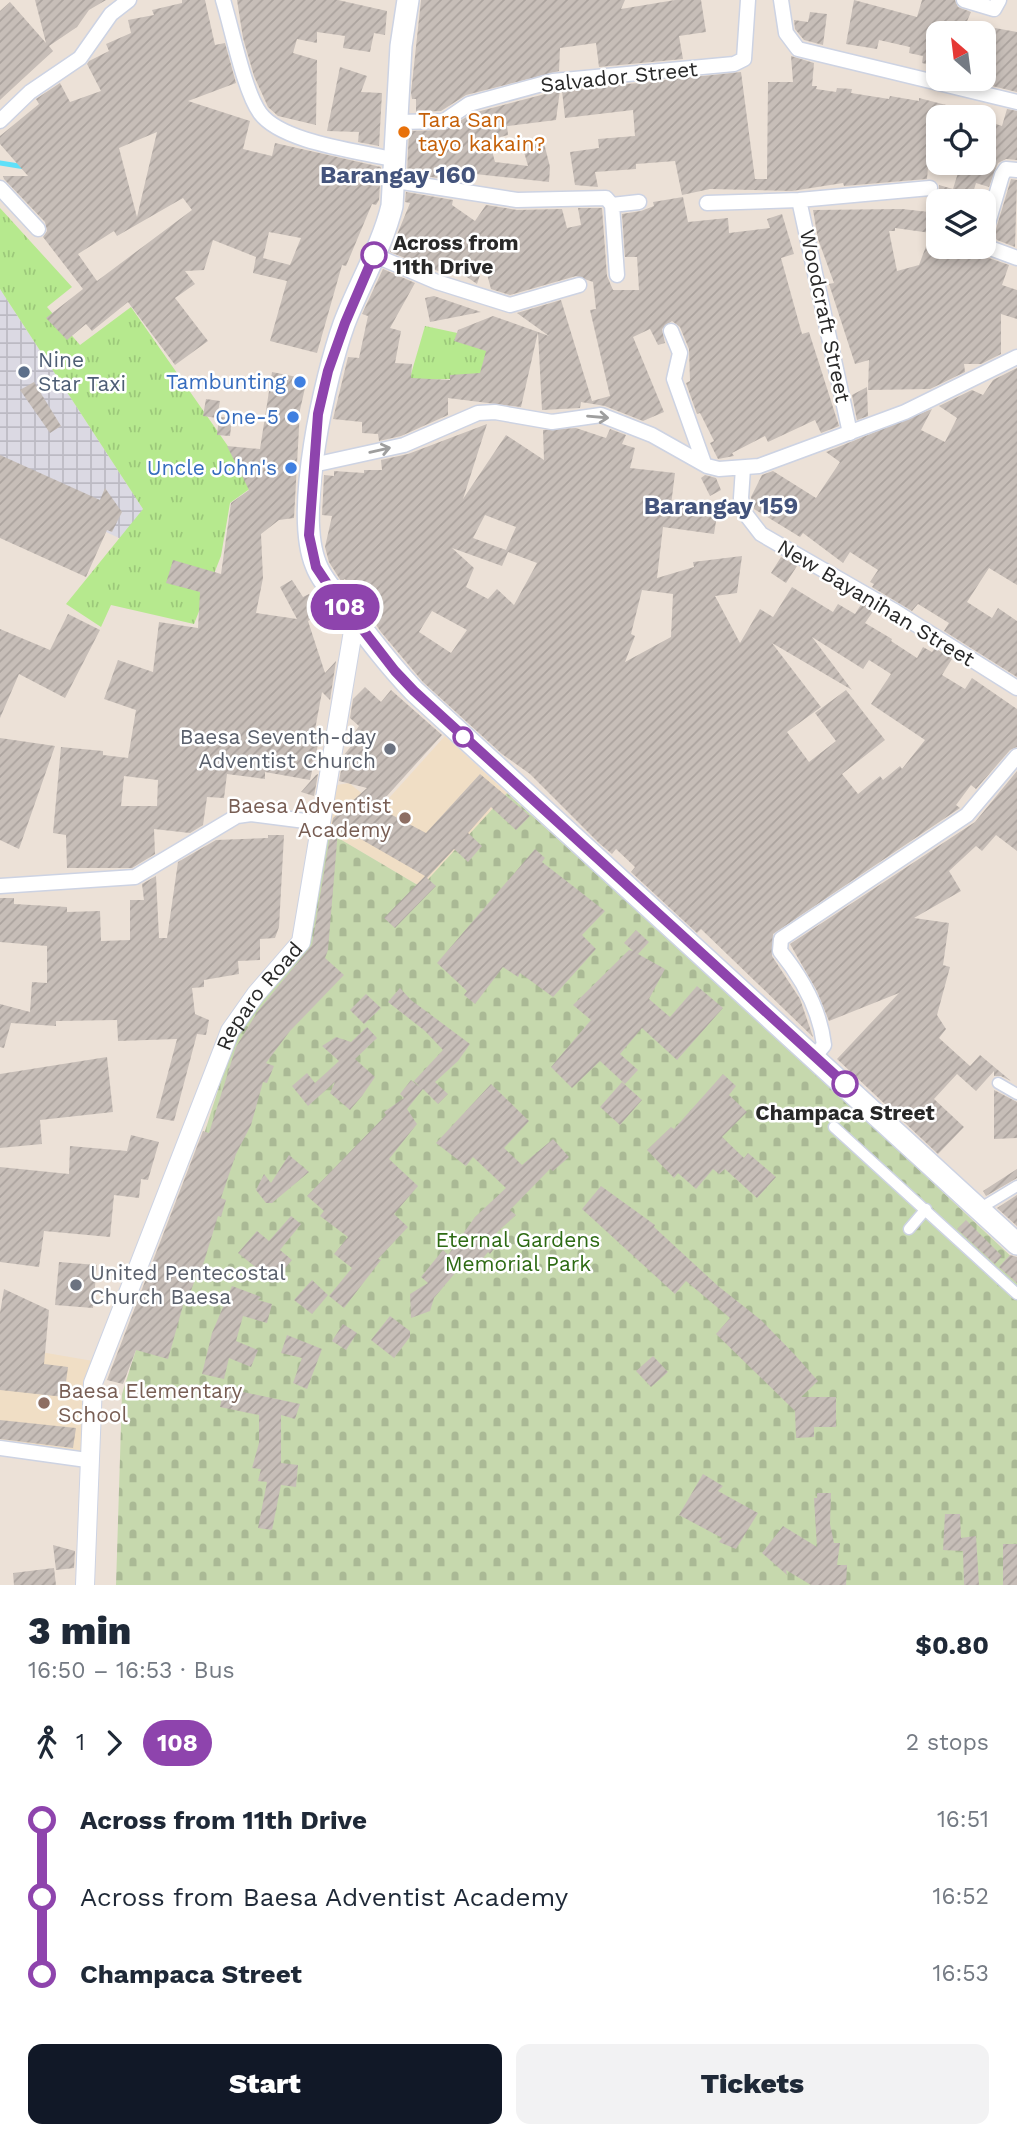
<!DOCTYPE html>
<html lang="en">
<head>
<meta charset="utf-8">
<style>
	:root { --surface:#fff; --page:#f2f2f3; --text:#1f2937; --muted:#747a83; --accent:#111827 }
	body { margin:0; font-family:"Work Sans",sans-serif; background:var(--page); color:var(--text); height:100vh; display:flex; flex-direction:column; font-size:26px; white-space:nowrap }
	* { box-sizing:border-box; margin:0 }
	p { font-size:23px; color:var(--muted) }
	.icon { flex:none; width:38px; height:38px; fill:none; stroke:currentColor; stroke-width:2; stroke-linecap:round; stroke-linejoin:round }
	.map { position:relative; height:1585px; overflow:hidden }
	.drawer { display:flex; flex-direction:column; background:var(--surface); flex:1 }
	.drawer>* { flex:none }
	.badge { padding:0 14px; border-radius:23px; font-size:24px; line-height:46px }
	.needle { width:46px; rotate:332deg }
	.fabs { position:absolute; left:926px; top:21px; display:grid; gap:14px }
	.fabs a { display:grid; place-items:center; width:70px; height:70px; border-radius:14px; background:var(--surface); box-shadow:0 4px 10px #0003; font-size:35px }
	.map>.badge { position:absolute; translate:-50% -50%; box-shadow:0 0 0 4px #fff }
	.legs { display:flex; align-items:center; gap:10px; height:77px; padding:0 28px; font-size:23px }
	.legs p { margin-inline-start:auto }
	.summary { display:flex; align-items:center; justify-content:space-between; height:119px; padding:0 28px }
	h1 { font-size:38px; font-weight:800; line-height:52px }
	.action { display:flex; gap:14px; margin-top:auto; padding:14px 28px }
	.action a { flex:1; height:80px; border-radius:14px; background:var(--accent); color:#fff; font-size:28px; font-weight:800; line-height:80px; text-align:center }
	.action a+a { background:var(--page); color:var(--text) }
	ul { padding:0 28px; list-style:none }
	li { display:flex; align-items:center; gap:24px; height:77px; font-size:26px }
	li i { display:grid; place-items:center; width:10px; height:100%; margin:0 9px; background:currentColor }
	li i::after { content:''; width:18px; height:18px; margin:-9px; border:5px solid; border-radius:50%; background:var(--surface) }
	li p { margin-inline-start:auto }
	li:first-child i { background:linear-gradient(#0000 50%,currentColor 0) }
	li:last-child i { background:linear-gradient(currentColor 50%,#0000 0) }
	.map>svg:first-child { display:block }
</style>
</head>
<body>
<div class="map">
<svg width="1017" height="1585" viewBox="0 0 1017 1585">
	<defs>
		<pattern id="industrial-grid" width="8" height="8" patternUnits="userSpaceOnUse" patternTransform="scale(1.75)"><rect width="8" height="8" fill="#dbd9e3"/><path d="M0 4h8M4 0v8" fill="none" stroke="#bcbac3"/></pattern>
		<pattern id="grass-tufts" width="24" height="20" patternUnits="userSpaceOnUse" patternTransform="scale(1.75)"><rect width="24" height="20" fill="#b6e98e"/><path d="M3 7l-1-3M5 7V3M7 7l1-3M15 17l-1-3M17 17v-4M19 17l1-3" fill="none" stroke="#9cc87a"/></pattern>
		<pattern id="cemetery-stones" width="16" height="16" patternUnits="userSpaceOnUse" patternTransform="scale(1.75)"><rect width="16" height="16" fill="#c6d8ad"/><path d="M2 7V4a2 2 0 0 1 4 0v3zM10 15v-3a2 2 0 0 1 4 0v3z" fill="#aab995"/></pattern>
		<pattern id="building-hatch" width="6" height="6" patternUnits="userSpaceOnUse" patternTransform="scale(1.75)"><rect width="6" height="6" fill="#c7beb8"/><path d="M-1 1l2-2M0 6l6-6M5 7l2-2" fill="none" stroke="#aba39e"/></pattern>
	</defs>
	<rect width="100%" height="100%" fill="#ece1d7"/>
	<path fill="url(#industrial-grid)" d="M0,289l143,220 -22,30 -121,-57z"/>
	<path fill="#f0dec5" d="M445,736l62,57 -86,94 -98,-58 9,-43 17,-3 31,25z
		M0,1345l93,16 -10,94 -83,-10z"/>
	<path fill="url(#grass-tufts)" d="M0,208l72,79 -25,20 33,38 51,-38 124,178 -25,18 -9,53 -27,68 -83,-19 -10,22 -35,-23 77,-95 -143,-220z
		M425,326l74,16 -14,35 -76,4z"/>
	<path fill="url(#cemetery-stones)" d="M507,793l304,275 206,194v323h-901l6,-191 114,-361 69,-86 18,-118 98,58z"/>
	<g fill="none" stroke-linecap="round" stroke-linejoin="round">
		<path stroke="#5fe0f9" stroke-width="5" d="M0,163l25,4"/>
	</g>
	<path fill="url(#building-hatch)" fill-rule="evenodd" d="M35,0h71l-17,10 -12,17 -28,19 4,5 -53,49v-89l10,-9 36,41z
		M182,0h23l10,45 10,-2 11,40 -48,18 62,20 -7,28 29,7 3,-13 106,24 -2,33 -3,5 -4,-1 -26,62 -4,-1 -25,88 -47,-12 17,-60 -34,-8 3,-16 -43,-17 -9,30 -19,1 10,13 -20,14 33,43 -33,24 -47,-63 -36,29 -6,-7 -19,16 -21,-22 37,-29 -40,-52 4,-6 -2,-9 -41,-43 -1,-3h25l-28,-32v-8l39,-32 -3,-5 24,-16 10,19 31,-11 -14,-27 2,-3 20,-10 -3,-7 25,-11 -3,-13 26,-5 -2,-5 30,-7zM157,132l-20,85 -18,-69zM183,198l9,12 -95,71 -19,-27 36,-23 3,5zM269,232l32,6 -11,27 -27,-7z
		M237,0h101l49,11 -2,24 -11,-2 -4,19 -27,-4 2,-12 -28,-4v11l-20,-4 -4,14 24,7 -1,65 -38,-9 -10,-9 -14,-31 -11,-38z
		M421,0h204l-4,9 54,-9h26l5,32 -27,4 4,23 -84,8 -3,-24 -36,5 -1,23 -93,24 -25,16 -25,1v-13h-4l-1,-6z
		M854,0l63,17 5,-17h33l3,7 13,5 -9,21h-24v34l-16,-4 1,-7 -14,-3 1,-6 -31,-7 -2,9 -31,-5z
		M810,12l17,2 -4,31 -19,-5 -9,-11 -1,-9 14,2z
		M995,28l22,4v60l-33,-8v-25l4,1z
		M791,56l23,7 -2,23h5l-1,3 20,3 1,-4 15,1 -1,4 38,6 1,-3 29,5v-3l58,15 -1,4h-38v41l-9,-2 -2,23 -83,7 -1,-3 -51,8 -82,-2 -28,6 -7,-34 -39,3v5l-41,3 3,15 -23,-2 -5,-33 29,-4 -1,-9 37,-3 -2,-26 -68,8 -3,-27 179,-19 14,107h12l1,-97h25z
		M340,67l27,9 -6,16 21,1 -3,53 -21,-4 1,-10 -32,-1z
		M560,90l-4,30 -49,6 1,9 -19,5 6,22 33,4 -6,-21 22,-2 6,24 -1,15 -74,-8 -1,10 -67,-11 2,-42 36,-1 28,-17z
		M1007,109l10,2v49l-11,-1 -8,4 -9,24 -13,-4 -4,13 9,2 -1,3h-48l7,-10v-6l14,4 8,-26h23v-43l18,6z
		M1011,179l6,1 -2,67 -18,-7 -3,-4z
		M406,192l47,8 -1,5 23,16 11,-16 31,5 45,-1 5,19 14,-3 -3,-17h24l5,68 6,14h26l-2,-33h-12l-3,-43 19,-3 13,-5 -1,-4 30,-5 5,25 40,-4 1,15 41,-5 -3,-9 15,-5 12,40 -13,4 21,76 7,-2 30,94 -18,7 -6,-13 -47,22 -3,-6 -33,17 2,3 -16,3 -8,-16 4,-2 -14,-28 -3,1 -11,-31 4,-2 -1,-32 -9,-22 -8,-6 -10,8 3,14 -7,2 -8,-16 -17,8 31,75 -21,9 -38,-15 -24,-4 -1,6 -38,2 -4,-78 11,4 -32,-23 44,-13 31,101 18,-5 -20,-86 6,-1 -3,-27 -17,-6 -66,19 -19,-6 -7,-26 -7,21 -26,-18 -3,9 -58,-23 20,-49 -5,-1z
		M902,209l36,4v34h40l8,10 23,8 -7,20 15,5v29l-16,-5v40l-20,10h-17l1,8 -35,17 -62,1 1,-30 -14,4 -26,-80 5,-1 -16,-44 -5,-29zM895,228l36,5 -12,32 -22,6 -8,-40h6z
		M383,269l32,14 -25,45 11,3 -6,32 17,1 -1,14 39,2v-5l30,-2 6,-22 -32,-10 4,-11 35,-14 45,16 -17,75 -73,-9v17l-47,21 -22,5 -1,-7 -16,-1v-11l-29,-3 15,-62 11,1 9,-42 -6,-2z
		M434,296l47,16 -51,10 -5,-24z
		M1017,368v217l-28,-17 -22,34 25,16 6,-10 19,13v56l-73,-46 5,-8 -31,-19 -6,7 -40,-24 2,-3 -4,-2 8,-12 -28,-18 -7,11 -40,-30 -3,4 -46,-28 -3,-12 11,-22 11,-4 43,27 24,-36 -14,-10 106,-43 -11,21 24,12 12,-24 -18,-12 33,-16 11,5 10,-15z
		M272,372l35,7 -7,31 -6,108 -15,2 -18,14 2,44 -7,35 41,6 -17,-32 12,-7 11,17 6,-3 11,20 -12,7 17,52 11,-12 -6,39 -8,-8 -8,43 6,1 -10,44 -45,-8v7l-38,-5 -3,24 -17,-1 -4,28 -13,8 -36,-4 1,25 -23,14h-65l-1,-33 -13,-2 8,-86 42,4v4l25,3 8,-48 -32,-11 14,-39 35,12 6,-50 39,6 2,-36 -34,-9 7,-23 48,14 10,-71 18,-13 -22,-44 33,3zM124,776l34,4 -1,26h-36z
		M34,382l27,44 -11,7 -30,-43z
		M867,387l1,29 -11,4 -5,-25z
		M206,399l14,2 -3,17 -14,-2z
		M219,417l13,1 -2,18 -13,-1z
		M487,424l-24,75 43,-64 38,25 -1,-30 33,-2 30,10 4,-9 16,6 -4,9 13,4 -5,20 45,5 -4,32 17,3 -5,2 34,5 -3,19 -51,-7 -6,51 37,-11 -1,-5 49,-6 -5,37 -22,3 25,47 20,-34 13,8 19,-30 41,25 5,-8 17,10 7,-11 12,7 -9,13 27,16 -1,2 26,17 6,-11 9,5 3,-4 17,11 -10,16 23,14 7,-11 45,31v38l-7,3 -34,39 -5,-4 -15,20 4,3 -187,126 -1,22 28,43 13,38 -112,-108 -4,4 -66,-61 4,-5 -19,-18 -4,5 -13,-11 -69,-69 -28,-20 -79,-72 -42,-50 -36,-53 -4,2 -12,-19 -4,-15 7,-31 -10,-1 2,-40 10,1v-5l30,2v-3h18l-1,-10 27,-6zM485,515l31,12 -10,23 -33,-12zM452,548l50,18 6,-14 29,11 -23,42 -17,-16 -9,10 -22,-12 8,-19zM642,590l31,4 -2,43 -46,25 10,-26 -4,-2zM432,611l35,19 -16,23 -32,-21zM812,637l51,32 6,-9 22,14 -20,30 54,36 -23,29 -2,-3 -17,14 -3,-4 -22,18 -16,-20 43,-34 -39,-50 -31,23 21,28 -27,21 -22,-30 34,-25 -49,-64 80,47z
		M0,455l100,45 5,-12 17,24 -10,20 -5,-2 -21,47 -86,-39z
		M705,475l11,3 5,12 -11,6 -9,-18z
		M781,557l16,9 -11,17 -15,-10z
		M68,614l32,16 -35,68 -46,-24 -19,44v-89l50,21z
		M365,687l16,15 10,-12 51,45 -65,72 49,26 54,-59 50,42 -14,14 -25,-23 -23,26 14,13 -14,16 -14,-13 -27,29 9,8 -41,42 -11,-10 41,-42 -73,-42 -3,3 -11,-7 -10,120 -3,8 19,17 -54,56 -24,32 8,3 -7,17 -4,-1 -12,43 -15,29 -15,44 5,2 -5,17 -3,-1 -19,62 -3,-1 -7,19 -3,-1 -18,64 -32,-9 -13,34 -16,-4 96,-249 6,2 27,-86 22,-36 54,-66 21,-127 34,-30 -28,-7 5,-26 8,-10 -4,-4 11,-15 -9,-8 3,-19z
		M0,738l55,8 -36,103 -19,-9z
		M1017,771v80l-21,-16 -14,16 -6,-5 -27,25 12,20 -47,27 35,5 -6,42 7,2 -13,48 9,14 -7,9 31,28 10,-11 31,26 -10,-5h-7v-5l-18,20 -19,-17 -23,25 30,28 -26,27 -101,-95 62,-66 -70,28 -12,-30 -27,-47 185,-122z
		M318,774l-4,22 -13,-4 15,-17z
		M268,835h16l-5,92 -4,11 -15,1v21l-22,1 1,13 -35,6v7l-12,1 3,26 14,6 -3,15 -9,-1 -23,87 -18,-3 21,-79 -59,2 -1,-21 -61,1v5l-45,-3 -7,25 -4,-1v-43l30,8 2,-30 15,1v-37l-47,-4v-44h14v6l53,3v5l33,-1 1,30 29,-1v-40h14l-2,-16 14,-8 3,62h8l11,-76 38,-22 52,-2z
		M535,849l10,9 -3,4 63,49 -23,24 14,14 -43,48 -33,-24 -2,4 -15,-10 -28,37 -11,-9 3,-4 -30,-28z
		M636,930l13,12 -11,12 27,15 -16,30 21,18 27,-31 26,22 -46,52 -35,-32 -22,26 18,16 -13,14 -25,-23 -28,27 -21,-21 40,-47 -18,-15 56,-55 4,1 -9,-8z
		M400,988l11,12 59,44 -12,17 -23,21 13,12 -10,10 -15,-15 -16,20 10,15 -28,35 29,27 -24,28 14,13 -30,32 3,1 -37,48 -15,-12 23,-28 -18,-14 14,-17 -28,-21 4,-5 -17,-15 79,-81 -2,-3 20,-14 -4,-4 11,-14 9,7 -6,-6 29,-31 -18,-19 -37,-29z
		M366,994l15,14 -17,16 -14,-14z
		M367,1027l10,11 -22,21 20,18 -13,19 -12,14 -20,-17 5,-11 -27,24 -16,-20 15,-13 8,10 24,-22 -17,-15 14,-9 15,5z
		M107,1057l6,55 -73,8 2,24 -42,4v-74z
		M723,1074l13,12 -7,9 18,17 -25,25 22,21 4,-5 28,24 -19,21 -32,-29 -6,5 -6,-5 -17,20 -18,-16 -4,5 -27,-28 24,-23 3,2z
		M622,1082l20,18 -22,25 -20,-18z
		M491,1084l38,37 -25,27 18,17 31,-26 16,18 -16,14 -3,-2 -40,41 6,5 -24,22 7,5 -9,12 -2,-2 -11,14 -10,-7 -33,39 -4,13 -19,7 -1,-24 18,-11 -7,-6 22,-27 5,5 27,-38 31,-29 -33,-31 -7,9 -30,-23z
		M994,1090l23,12v36l-23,1z
		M131,1135l28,7 -11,38 -7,-1 -2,19 -25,-3 -4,42 -66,-6 -5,36 -39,-5v-95l69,7 1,-28 57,5z
		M289,1155l20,17 -37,31h-6l-10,-13 8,-16 7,9z
		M1017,1169v9l-31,18 -3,-5z
		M601,1186l54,39 -1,2 64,59 43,34 34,35 23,26 -17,16h35v30h-22v10l-18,1 -1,-27 -79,-77 14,-16 -44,-37 -11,13 -93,-85z
		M1017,1195v31l-20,-18z
		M291,1216l10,8 -21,26 12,10 -18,22 -36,-29 19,-22 12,10z
		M966,1220l36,36 -7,8 -38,-35z
		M1010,1255l7,2v26l-18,-16z
		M59,1262l38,3 -4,43 -38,-3z
		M312,1280l16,15 -16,19 -18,-14z
		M232,1286l29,11 -3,3 14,4 -5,19 -24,-7 -7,25 22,9 -7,17 -22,-9 -5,21 -22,-5 10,-41z
		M4,1289l45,21 -5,54 24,3 -4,30 -64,-7v-77z
		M390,1316l20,15v6l-16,21 -23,-18z
		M343,1324l14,9 -11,17 -14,-9z
		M287,1335l35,14 -15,40 -14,-6 9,-25 -21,-5z
		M653,1356l15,16 -17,15 -15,-16z
		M224,1388l76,16 -5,15 -14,-4v48l17,2 -2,22 -15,-2 -9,45 -14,-2 9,-46 -9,-1 3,-12 -9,-1 7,-25v-28l-39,-8z
		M0,1420l76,8 -3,20 -73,-9z
		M703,1474l20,12 -5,5 40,22 -22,36 -17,-7 3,-4 -43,-23z
		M817,1493h14l-1,31 4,19h6l-3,22h10l-1,20h-35l-25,-15 1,5 -25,-22 21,-27 34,21 -3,-49h3z
		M945,1514h15l1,24 15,-2 3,49h-15l-1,-34 -20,-1z
		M1003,1544h14v41h-14z
		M53,1545l22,6 -1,17 -18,2z
		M54,1568l2,17h-42l-1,-12z"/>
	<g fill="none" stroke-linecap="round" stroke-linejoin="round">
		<g stroke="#cdd3e3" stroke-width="13">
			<path id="pedestrian" d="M998,1083l19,11
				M834,1127l183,167
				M979,1209l38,-23
				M909,1229l17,-20"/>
		</g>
		<g stroke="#cdd3e3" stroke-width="17">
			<path id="minor" d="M223,0c9,29 21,91 37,113 22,30 101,38 136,47
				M781,0l5,33 12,16 219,53
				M964,0l30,9 5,-9
				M0,121l30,-29 50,-34 31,-44 18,-14
				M398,122l46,-1 25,-17 84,-23 181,-17 10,-5 4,-59
				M1017,170l-11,-1 -4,6 -18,62 6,11 27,10
				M396,181l121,19 89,-2 6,7 5,70
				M0,188l38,41
				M799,200l51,233
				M707,203l92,-3 131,-12
				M612,205l27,-3
				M374,255l63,27 73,23 69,-20
				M671,331l9,22 -6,26 30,84
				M313,465l91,-20 74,-32 17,-1 57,10 49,-7 51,20 55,31 12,3 40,-3 146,-54 112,-55
				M743,468l-2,30 3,14 17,22 132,76 124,78
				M0,886l135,-9 102,-61 14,-2 70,9
				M815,1056l9,-11c-4,-35 -22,-67 -44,-94l1,-12 186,-124 50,-59
				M0,1448l87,12"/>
		</g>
		<g stroke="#cdd3e3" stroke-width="20">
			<g id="tertiary">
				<path id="s1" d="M85,1585l8,-202 137,-352 26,-37 45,-52 54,-323"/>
			</g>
		</g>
		<g stroke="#cdd3e3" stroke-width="24">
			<path id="secondary" d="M408,0l-7,46 -9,160c-10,41 -33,78 -48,118 -19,53 -50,188 -28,241 6,16 20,30 30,43 22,29 43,57 68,83l603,553"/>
		</g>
		<use href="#pedestrian" stroke="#fff" stroke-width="10"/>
		<use href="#minor" stroke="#fff" stroke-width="14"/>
		<use href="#tertiary" stroke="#fff" stroke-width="18"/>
		<use href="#secondary" stroke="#fff" stroke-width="21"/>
	</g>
	<defs><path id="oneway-shaft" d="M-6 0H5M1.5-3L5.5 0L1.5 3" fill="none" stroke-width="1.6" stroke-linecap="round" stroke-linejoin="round" transform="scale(1.75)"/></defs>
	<g stroke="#9e9e9e">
		<use href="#oneway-shaft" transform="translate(598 417) rotate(5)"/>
		<use href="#oneway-shaft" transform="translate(380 450) rotate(-13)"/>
	</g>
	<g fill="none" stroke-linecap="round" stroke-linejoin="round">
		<g stroke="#fff" stroke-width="16">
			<path id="line-1" d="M374,255l-29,68 -17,48 -10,43 -9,121 7,32 10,15 69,89 19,20 431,393"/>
		</g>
		<use href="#line-1" stroke="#8e44ad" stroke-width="10"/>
	</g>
	<circle fill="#e8710a" stroke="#fff" stroke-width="2.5" cx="404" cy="132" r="7"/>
	<g fill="#fff" stroke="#8e44ad" stroke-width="3.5">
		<circle cx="374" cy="255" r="12"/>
		<circle cx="463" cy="737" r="9"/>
		<circle cx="845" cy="1084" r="12"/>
	</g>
	<circle fill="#5c6f8a" stroke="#fff" stroke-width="2.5" cx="24" cy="372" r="7"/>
	<g fill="#3f7fe0" stroke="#fff" stroke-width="2.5">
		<circle cx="300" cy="382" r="7"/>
		<circle cx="293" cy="417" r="7"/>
		<circle cx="291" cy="468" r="7"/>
	</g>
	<g fill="#6b7280" stroke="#fff" stroke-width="2.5">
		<circle cx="390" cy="749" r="7"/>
		<circle cx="76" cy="1285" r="7"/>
	</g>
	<g fill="#8d6e63" stroke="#fff" stroke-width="2.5">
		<circle cx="405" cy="818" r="7"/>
		<circle cx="44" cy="1403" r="7"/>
	</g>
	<g text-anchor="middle" stroke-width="5" stroke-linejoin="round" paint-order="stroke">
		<g font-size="21" fill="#282828" stroke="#fff">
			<text transform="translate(619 77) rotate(-6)" y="7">Salvador Street</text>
			<text transform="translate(825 316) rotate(78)" y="7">Woodcraft Street</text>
			<text transform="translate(876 603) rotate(31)" y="7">New Bayanihan Street</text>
			<text dy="7" stroke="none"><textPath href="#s1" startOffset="625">Reparo Road</textPath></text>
		</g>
		<g font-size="21" fill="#c56008" stroke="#fff" text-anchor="start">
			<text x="418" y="127">Tara San<tspan x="418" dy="24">tayo kakain?</tspan></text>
		</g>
		<g font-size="21" font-weight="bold" fill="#282828" stroke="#fff" text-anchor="start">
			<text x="393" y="250">Across from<tspan x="393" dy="24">11th Drive</tspan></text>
			<text x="845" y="1120" text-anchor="middle">Champaca Street</text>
		</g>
		<g font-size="21" fill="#4e5e75" stroke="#fff" text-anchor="start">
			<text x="38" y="367">Nine<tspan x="38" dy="24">Star Taxi</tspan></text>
		</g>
		<g font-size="21" fill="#366cbe" stroke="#fff" text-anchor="end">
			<text x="286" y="389">Tambunting</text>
			<text x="279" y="424">One-5</text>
			<text x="277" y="475">Uncle John's</text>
		</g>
		<g font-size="21" fill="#5b616d" stroke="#fff" text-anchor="end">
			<text x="376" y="744">Baesa Seventh-day<tspan x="376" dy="24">Adventist Church</tspan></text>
			<text x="90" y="1280" text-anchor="start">United Pentecostal<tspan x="90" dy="24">Church Baesa</tspan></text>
		</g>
		<g font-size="21" fill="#785e54" stroke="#fff" text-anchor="end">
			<text x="391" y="813">Baesa Adventist<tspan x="391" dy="24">Academy</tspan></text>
			<text x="58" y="1398" text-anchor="start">Baesa Elementary<tspan x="58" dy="24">School</tspan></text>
		</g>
		<g font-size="21" fill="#2d6a13" stroke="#fff">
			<text x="518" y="1247">Eternal Gardens<tspan x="518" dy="24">Memorial Park</tspan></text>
		</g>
		<g font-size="24" font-weight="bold" fill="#44547c" stroke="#fff">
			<text x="398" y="183">Barangay 160</text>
			<text x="721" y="514">Barangay 159</text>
		</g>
	</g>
</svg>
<div class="fabs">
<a><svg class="needle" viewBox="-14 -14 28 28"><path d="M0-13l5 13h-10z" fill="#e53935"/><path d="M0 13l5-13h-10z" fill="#747a83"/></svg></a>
<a><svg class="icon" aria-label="locate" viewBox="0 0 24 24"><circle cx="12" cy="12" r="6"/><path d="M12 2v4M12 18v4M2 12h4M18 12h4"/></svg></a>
<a><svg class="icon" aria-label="layers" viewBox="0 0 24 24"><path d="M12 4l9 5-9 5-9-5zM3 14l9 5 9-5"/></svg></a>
</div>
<b class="badge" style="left:345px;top:607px;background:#8e44ad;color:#fff">108</b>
</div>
<section class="drawer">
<div class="summary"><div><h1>3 min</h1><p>16:50 – 16:53 · Bus</p></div><b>$0.80</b></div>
<div class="legs"><svg class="icon" aria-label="walk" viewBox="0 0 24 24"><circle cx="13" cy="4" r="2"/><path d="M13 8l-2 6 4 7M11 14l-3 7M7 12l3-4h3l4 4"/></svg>1<svg class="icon" aria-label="forward" viewBox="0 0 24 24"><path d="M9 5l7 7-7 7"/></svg><b class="badge" style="background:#8e44ad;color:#fff">108</b><p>2 stops</p></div>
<ul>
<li><i style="color:#8e44ad"></i><b>Across from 11th Drive</b><p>16:51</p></li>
<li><i style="color:#8e44ad"></i><span>Across from Baesa Adventist Academy</span><p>16:52</p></li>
<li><i style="color:#8e44ad"></i><b>Champaca Street</b><p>16:53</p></li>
</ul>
<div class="action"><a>Start</a><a>Tickets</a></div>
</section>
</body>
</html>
